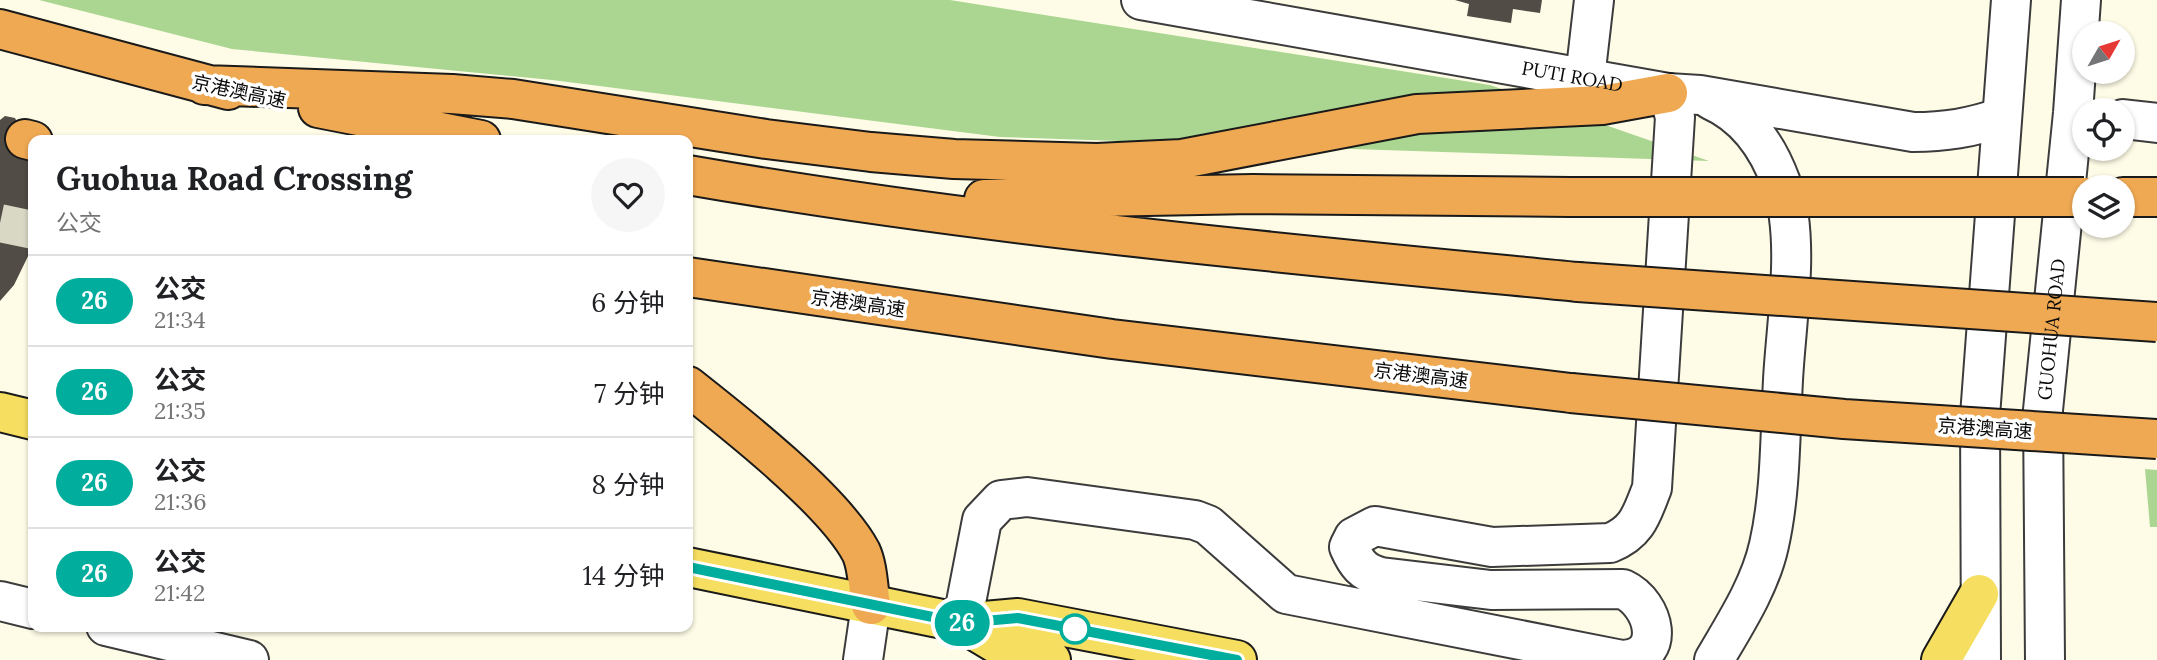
<!DOCTYPE html>
<html lang="zh">
<head>
<meta charset="utf-8">
<style>
	:root { --surface:#fff; --page:#f6f6f6; --text:#202124; --muted:#757577; --line:#e0e0e0 }
	body { margin:0; font-family:Lora,"Noto Sans SC",serif; background:var(--page); color:var(--text); height:100vh; display:flex; flex-direction:column; font-size:26px; white-space:nowrap }
	* { box-sizing:border-box; margin:0 }
	p { font-size:23px; color:var(--muted) }
	.icon { flex:none; width:38px; height:38px; fill:none; stroke:currentColor; stroke-width:2; stroke-linecap:round; stroke-linejoin:round }
	.map { position:relative; flex:1; overflow:hidden }
	.sheet { position:absolute; left:28px; top:135px; width:665px; height:497px; display:flex; flex-direction:column; background:var(--surface); border-radius:14px; box-shadow:0 2px 5px #0004 }
	.sheet>* { flex:none }
	.badge { padding:0 14px; border-radius:23px; font-size:24px; line-height:46px }
	.needle { width:46px; rotate:51deg }
	.fabs { position:absolute; left:2072px; top:21px; display:grid; gap:14px }
	.fabs a { display:grid; place-items:center; width:63px; height:63px; border-radius:50%; background:var(--surface); box-shadow:0 2px 5px #0004; font-size:35px }
	.map>.badge { position:absolute; translate:-50% -50%; box-shadow:0 0 0 4px #fff }
	.round { display:grid; place-items:center; flex:none; width:74px; height:74px; border-radius:37px; background:var(--page) }
	.overview { display:flex; align-items:center; justify-content:space-between; height:119px; padding:0 28px }
	h1 { font-size:33px; font-weight:800; line-height:52px }
	ul { padding:0; list-style:none }
	li { display:flex; align-items:center; gap:21px; height:91px; padding:0 28px; border-top:2px solid var(--line) }
	li div { flex:1 }
	li b { display:block; font-size:26px }
	li em { font-style:normal }
	li .badge { min-width:77px; font-weight:700; text-align:center }
	.map>svg:first-child { display:block }
</style>
</head>
<body>
<div class="map">
<svg width="2157" height="660" viewBox="0 0 2157 660">
	<rect width="100%" height="100%" fill="#fefce6"/>
	<path fill="#abd692" d="M39,0h911l540,85 219,76 -709,-24 -448,-57 -320,-31z
		M2145,469l12,1v57h-7z"/>
	<path fill="#524c46" d="M1455,0h87l-2,13 -27,-4 -2,14 -44,-7 2,-12z
		M5,116l10,2 17,35 1,93 -19,39 -14,16v-181z"/>
	<g fill="none" stroke-linecap="round" stroke-linejoin="round">
		<path stroke="#d9d8c5" stroke-width="38" stroke-dasharray="38 19" stroke-linecap="butt" d="M0,223l33,7"/>
		<g stroke="#3c3c3c" stroke-width="42">
			<g id="minor">
				<path id="s1" d="M1141,0l527,93 32,2 213,37c32,0 58,-4 89,-15"/>
				<path d="M1585,78l9,-78"/>
				<path d="M1711,100c36,16 57,47 70,83 20,55 5,139 2,197 -3,54 -2,112 -14,165 -9,41 -34,79 -55,115"/>
				<path d="M2123,119l34,4"/>
				<path d="M0,601l33,8"/>
				<path d="M962,623l20,-103 19,-20 26,-3 168,23 13,5 78,69 336,66c46,-2 33,-56 1,-71l-132,1 -110,-13c-18,-4 -25,-14 -32,-30l5,-10 21,-11 117,21 118,-4c28,-11 32,-30 42,-55l23,-371 -7,-24"/>
				<path d="M106,626l143,34"/>
				<path d="M863,660l8,-55"/>
				<path d="M1981,660l-1,-244 31,-416"/>
				<path id="s2" d="M2045,660l-2,-250 30,-297 8,-113"/>
			</g>
		</g>
		<g stroke="#1a1a1a" stroke-width="42">
			<path id="major" d="M0,412l33,8
				M688,567l274,56 56,-5 219,42
				M962,623l50,30 39,7
				M1941,660l38,-66"/>
		</g>
		<g stroke="#1a1a1a" stroke-width="42">
			<path id="highway" d="M0,29l228,61
				M204,85l248,9 61,5 253,40 105,13 83,7 143,4 85,-4 235,-45 185,-9 66,-12
				M318,108l163,32
				M25,139l8,2
				M688,175c294,51 592,78 890,107
				M2123,197h34
				M984,199l269,-5 317,3
				M688,277l424,62 459,54
				M688,386c47,37 146,115 173,166 7,15 7,37 10,53"/>
		</g>
		<use href="#minor" stroke="#fff" stroke-width="38"/>
		<use href="#major" stroke="#f5de60" stroke-width="38"/>
		<use href="#highway" stroke="#f0a953" stroke-width="38"/>
		<g stroke="#1a1a1a" stroke-width="42" stroke-linecap="butt">
			<path id="highway-bridge" d="M1570,197h514
				M1578,282l579,40
				M1571,393l273,26 313,20"/>
		</g>
		<use href="#highway-bridge" stroke="#f0a953" stroke-width="38"/>
	</g>
	<g fill="none" stroke-linecap="round" stroke-linejoin="round">
		<g stroke="#fff" stroke-width="16">
			<path id="line" d="M688,567l274,56 56,-5 219,42"/>
		</g>
		<use href="#line" stroke="#01ad9c" stroke-width="10"/>
	</g>
	<circle fill="#fff" stroke="#01ad9c" stroke-width="3.5" cx="1075" cy="629" r="14"/>
	<g text-anchor="middle" stroke-width="7" stroke-linejoin="round" paint-order="stroke">
		<g font-size="19" fill="#090909" stroke="#fff">
			<text dy="7" stroke="none"><textPath href="#s1" startOffset="438">PUTI ROAD</textPath></text>
			<text transform="translate(239 91) rotate(12)" y="7">京港澳高速</text>
			<text transform="translate(858 303) rotate(8)" y="7">京港澳高速</text>
			<text dy="7" stroke="none"><textPath href="#s2" startOffset="331">GUOHUA ROAD</textPath></text>
			<text transform="translate(1421 375) rotate(7)" y="7">京港澳高速</text>
			<text transform="translate(1985 428) rotate(4)" y="7">京港澳高速</text>
		</g>
	</g>
</svg>
<div class="fabs">
<a><svg class="needle" viewBox="-14 -14 28 28"><path d="M0-13l5 13h-10z" fill="#e53935"/><path d="M0 13l5-13h-10z" fill="#757577"/></svg></a>
<a><svg class="icon" aria-label="locate" viewBox="0 0 24 24"><circle cx="12" cy="12" r="6"/><path d="M12 2v4M12 18v4M2 12h4M18 12h4"/></svg></a>
<a><svg class="icon" aria-label="layers" viewBox="0 0 24 24"><path d="M12 4l9 5-9 5-9-5zM3 14l9 5 9-5"/></svg></a>
</div>
<b class="badge" style="left:962px;top:623px;background:#01ad9c;color:#fff">26</b>
<section class="sheet">
<div class="overview"><div><h1>Guohua Road Crossing</h1><p>公交</p></div><a class="round"><svg class="icon" aria-label="heart" viewBox="0 0 24 24"><path d="M12 20l-8-8c-3-5 5-10 8-4 3-6 11-1 8 4z"/></svg></a></div>
<ul>
<li><span class="badge" style="background:#01ad9c;color:#fff">26</span><div><b>公交</b><p>21:34</p></div><em>6 分钟</em></li>
<li><span class="badge" style="background:#01ad9c;color:#fff">26</span><div><b>公交</b><p>21:35</p></div><em>7 分钟</em></li>
<li><span class="badge" style="background:#01ad9c;color:#fff">26</span><div><b>公交</b><p>21:36</p></div><em>8 分钟</em></li>
<li><span class="badge" style="background:#01ad9c;color:#fff">26</span><div><b>公交</b><p>21:42</p></div><em>14 分钟</em></li>
</ul>
</section>
</div>
</body>
</html>
